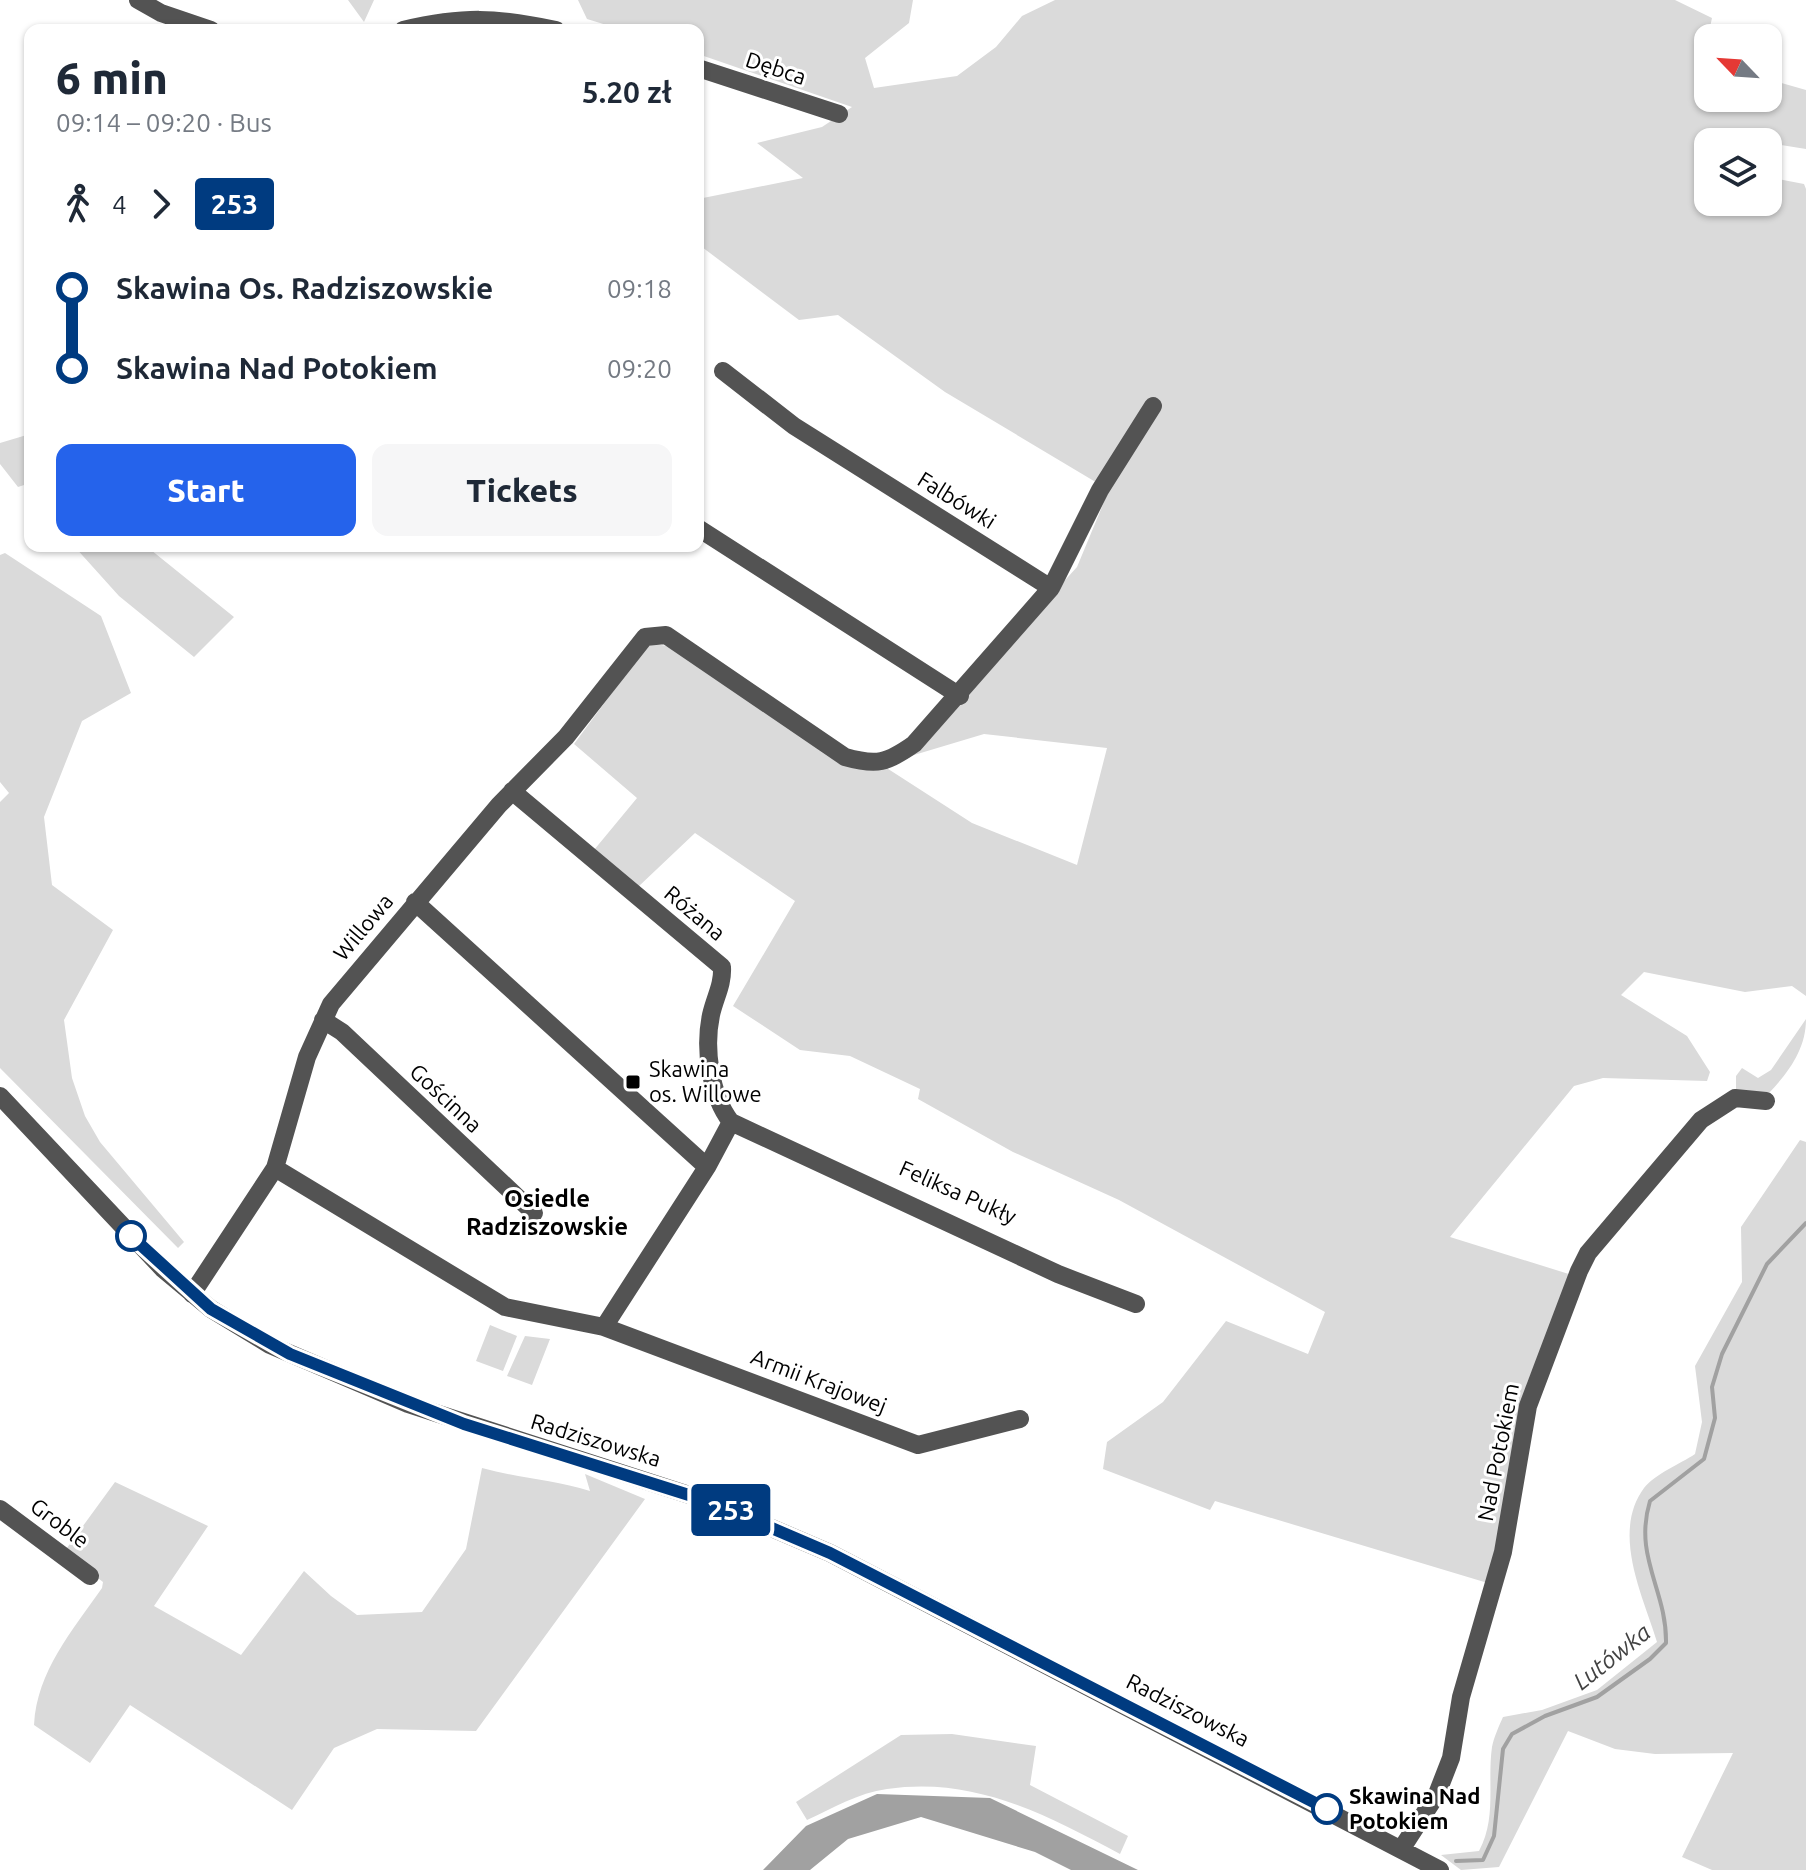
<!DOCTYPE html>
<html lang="en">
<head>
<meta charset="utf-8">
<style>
	:root { --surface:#fff; --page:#f6f6f7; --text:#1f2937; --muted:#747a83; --accent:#2563eb }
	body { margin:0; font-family:Ubuntu,sans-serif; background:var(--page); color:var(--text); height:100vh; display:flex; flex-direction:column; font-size:30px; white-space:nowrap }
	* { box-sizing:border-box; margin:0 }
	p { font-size:26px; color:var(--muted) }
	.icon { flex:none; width:44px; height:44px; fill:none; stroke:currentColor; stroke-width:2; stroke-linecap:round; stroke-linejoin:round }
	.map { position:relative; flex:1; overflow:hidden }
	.sheet { position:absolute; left:24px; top:24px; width:680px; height:528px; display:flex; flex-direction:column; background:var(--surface); border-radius:16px; box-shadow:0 2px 6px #0004 }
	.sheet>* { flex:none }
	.badge { padding:0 16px; border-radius:6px; font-size:28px; line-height:52px }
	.needle { width:52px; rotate:295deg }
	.buttons { position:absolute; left:1694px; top:24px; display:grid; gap:16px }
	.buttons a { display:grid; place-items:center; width:88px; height:88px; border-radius:16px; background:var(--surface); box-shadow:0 2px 6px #0004; font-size:40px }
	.map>.badge { position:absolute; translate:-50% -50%; box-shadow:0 0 0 4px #fff }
	.legs { display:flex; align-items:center; gap:12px; height:88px; padding:0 32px; font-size:26px }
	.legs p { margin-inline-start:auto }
	.summary { display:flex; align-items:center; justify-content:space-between; height:136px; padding:0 32px }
	h1 { font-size:44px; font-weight:800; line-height:60px }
	.button { display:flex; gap:16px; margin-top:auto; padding:16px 32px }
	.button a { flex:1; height:92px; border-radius:16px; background:var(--accent); color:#fff; font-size:32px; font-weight:800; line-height:92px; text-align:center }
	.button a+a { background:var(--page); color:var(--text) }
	ul { padding:0 32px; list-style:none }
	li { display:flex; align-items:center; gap:28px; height:80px; font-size:30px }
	li i { display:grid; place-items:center; width:12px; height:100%; margin:0 10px; background:currentColor }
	li i::after { content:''; width:20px; height:20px; margin:-10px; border:6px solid; border-radius:50%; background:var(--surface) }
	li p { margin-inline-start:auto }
	li:first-child i { background:linear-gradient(#0000 50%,currentColor 0) }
	li:last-child i { background:linear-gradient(currentColor 50%,#0000 0) }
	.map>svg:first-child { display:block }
</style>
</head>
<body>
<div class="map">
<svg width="1806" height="1870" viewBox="0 0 1806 1870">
	<rect width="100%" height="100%" fill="#fff"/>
	<path fill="#dadada" d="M348,0h26l-10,22z
		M578,0h335l-4,23 -44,35 9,30 83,-12 39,-29 26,-31 33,-16h620l37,18 -9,42 5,2v36h60v-19l38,11v59l-81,-13v6h-17v60h60v-25l36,7 2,5v807l-14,-10 -47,6 -101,-20 -23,23 66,41 23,36 -3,9 -104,-3 -29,8 -124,151 122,38 -45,108 -36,201 -276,-83 -5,9 -107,-41 4,-27 56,-40 63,-81 82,33 17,-42 -206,-112 -106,-48 -95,-53 2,-10 -70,-33 -50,-6 -67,-44 62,-105 -100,-68 -57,54 -44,-37 43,-52 -63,-54 75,-101 24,4 133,88 76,30 90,58 105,42 30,-117 -123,-14 -80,24 173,-191 32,-77 -164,-98 -107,-77 -39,5 -101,-76v-45l105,-21 -46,-35 65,-16 30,-20 -154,-53v-24h-75l-36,-11z
		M30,434v49l-12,4 -18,-23v-21z
		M74,546h72l88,71 -40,40 -75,-61z
		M5,553l96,63 30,77 -49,28 -38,96 8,68 61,45 -49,90 8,58 13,38 15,26 84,100 -6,6 -178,-180v-266l9,-9 -9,-11v-227z
		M1806,1019c0,30 -17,53 -38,75l-32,-4v-14l6,-8 16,10 13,-8z
		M1800,1140l6,2v728h-94l-30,-13 51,-104 -78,1 -40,-5 -47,-18 -69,136 -38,3 -20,-15 38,-4c18,-33 8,-69 13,-104 2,-10 7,-21 11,-30l39,-7 55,-20 60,-48c-14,-46 -46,-109 -13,-154 11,-14 36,-24 51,-34l7,-32 -7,-56 47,-84 -1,-55z
		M490,1325l27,11 -14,35 -27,-10z
		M525,1336l25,3 -18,46 -25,-9z
		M482,1468c36,10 72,12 108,23l-5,-17 60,25 -169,232 -99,-2 -43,19 -42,62 -162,-105 -40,58 -56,-38c3,-54 38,-94 68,-137l1,-6 -39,-30 51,-70 93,44 -54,80 87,49 63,-84 27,25 26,19 65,-3 44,-63z
		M952,1734l84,12 -6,39 98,51 -8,18c-74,-39 -145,-78 -233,-65 -29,4 -54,19 -80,31l-11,-18 105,-67z"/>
	<path fill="#a1a1a1" d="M877,1794l113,4 148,72h-67l-36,-18 -114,-35 -73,22 -38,31h-47l43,-44z"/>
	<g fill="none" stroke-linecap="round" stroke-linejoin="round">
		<path stroke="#a1a1a1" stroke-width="4" d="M1456,1861l27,-1 11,-24 9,-87 9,-15 33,-18 52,-19 53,-38 16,-16c1,-53 -33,-86 -16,-142l54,-42 11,-41 -3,-31 10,-33 45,-90 39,-41"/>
		<path stroke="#535353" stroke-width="18" d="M138,0l23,13 50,17
			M403,30c61,-14 92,-13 153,0
			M698,68l141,46
			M698,528l262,168
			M1051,588l49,-98 53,-84
			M512,791l210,176c1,18 -7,30 -11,48 -7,33 -1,80 20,107l327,152 78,30
			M415,902l292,265
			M323,1020l19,12 192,181
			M0,1096l163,173 48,40 59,36 138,59 303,98 119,51 610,317
			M275,1168l230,139 99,20 314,118 102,-26
			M192,1294l83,-126 32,-111 24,-53 168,-199 67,-68 79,-100 21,-2 179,122c32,9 42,6 69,-13l137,-156 -257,-162 -71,-55
			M604,1327l103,-160 24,-45
			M0,1509l90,67
			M1402,1848l35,-54 14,-36 10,-61 42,-145 25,-146 51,-135 9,-18 113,-133 34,-22 31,3"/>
	</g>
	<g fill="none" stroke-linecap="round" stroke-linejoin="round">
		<g stroke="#fff" stroke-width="18">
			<path id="line-1" d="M131,1236l80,73 79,45 174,70 247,78 119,51 497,256"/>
		</g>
		<use href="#line-1" stroke="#003b80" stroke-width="12"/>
	</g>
	<rect fill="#000" stroke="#fff" stroke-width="3" x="625" y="1074" width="16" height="16" rx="4"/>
	<g fill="#fff" stroke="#003b80" stroke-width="4">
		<circle cx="131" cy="1236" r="14"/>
		<circle cx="1327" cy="1809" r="14"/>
	</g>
	<g text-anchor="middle" stroke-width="6" stroke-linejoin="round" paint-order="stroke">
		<g font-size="22" fill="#000" stroke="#fff">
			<text transform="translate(776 68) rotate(18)" y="8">Dębca</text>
			<text transform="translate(957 500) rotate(32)" y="8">Falbówki</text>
			<text transform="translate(695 913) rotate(40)" y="8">Różana</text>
			<text transform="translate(363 927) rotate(-50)" y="8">Willowa</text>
			<text transform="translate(446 1098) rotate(43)" y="8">Gościnna</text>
			<text transform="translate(958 1192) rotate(24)" y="8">Feliksa Pukły</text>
			<text transform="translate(819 1381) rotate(21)" y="8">Armii Krajowej</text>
			<text transform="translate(596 1440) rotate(17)" y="8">Radziszowska</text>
			<text transform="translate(1498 1452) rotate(-79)" y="8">Nad Potokiem</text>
			<text transform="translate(60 1523) rotate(37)" y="8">Groble</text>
			<text transform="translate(1188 1710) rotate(27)" y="8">Radziszowska</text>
		</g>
		<g font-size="22" fill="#000" stroke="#fff" text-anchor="start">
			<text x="649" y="1077">Skawina<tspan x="649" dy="25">os. Willowe</tspan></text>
		</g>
		<g font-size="22" font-weight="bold" fill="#000" stroke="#fff" text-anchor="start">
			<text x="1349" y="1804">Skawina Nad<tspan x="1349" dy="25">Potokiem</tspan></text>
		</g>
		<g font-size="24" font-weight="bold" fill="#000" stroke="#fff">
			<text x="547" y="1207">Osiedle<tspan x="547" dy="28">Radziszowskie</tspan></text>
		</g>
		<g font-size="24" font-style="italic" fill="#424242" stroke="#fff">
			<text transform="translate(1612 1657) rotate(-38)" y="8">Lutówka</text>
		</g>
	</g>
</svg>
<div class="buttons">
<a><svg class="needle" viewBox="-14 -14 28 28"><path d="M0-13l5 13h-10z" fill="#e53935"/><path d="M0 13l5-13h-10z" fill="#747a83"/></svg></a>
<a><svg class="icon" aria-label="layers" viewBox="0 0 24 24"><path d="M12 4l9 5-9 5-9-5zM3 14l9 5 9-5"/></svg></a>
</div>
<b class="badge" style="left:731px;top:1510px;background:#003b80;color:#fff">253</b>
<section class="sheet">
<div class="summary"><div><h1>6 min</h1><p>09:14 – 09:20 · Bus</p></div><b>5.20 zł</b></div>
<div class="legs"><svg class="icon" aria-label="walk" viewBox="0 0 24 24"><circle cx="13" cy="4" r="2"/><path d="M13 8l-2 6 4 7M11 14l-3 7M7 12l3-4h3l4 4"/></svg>4<svg class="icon" aria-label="forward" viewBox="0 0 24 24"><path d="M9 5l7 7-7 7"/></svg><b class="badge" style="background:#003b80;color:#fff">253</b></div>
<ul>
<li><i style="color:#003b80"></i><b>Skawina Os. Radziszowskie</b><p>09:18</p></li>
<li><i style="color:#003b80"></i><b>Skawina Nad Potokiem</b><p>09:20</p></li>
</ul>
<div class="button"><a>Start</a><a>Tickets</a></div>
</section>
</div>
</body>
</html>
